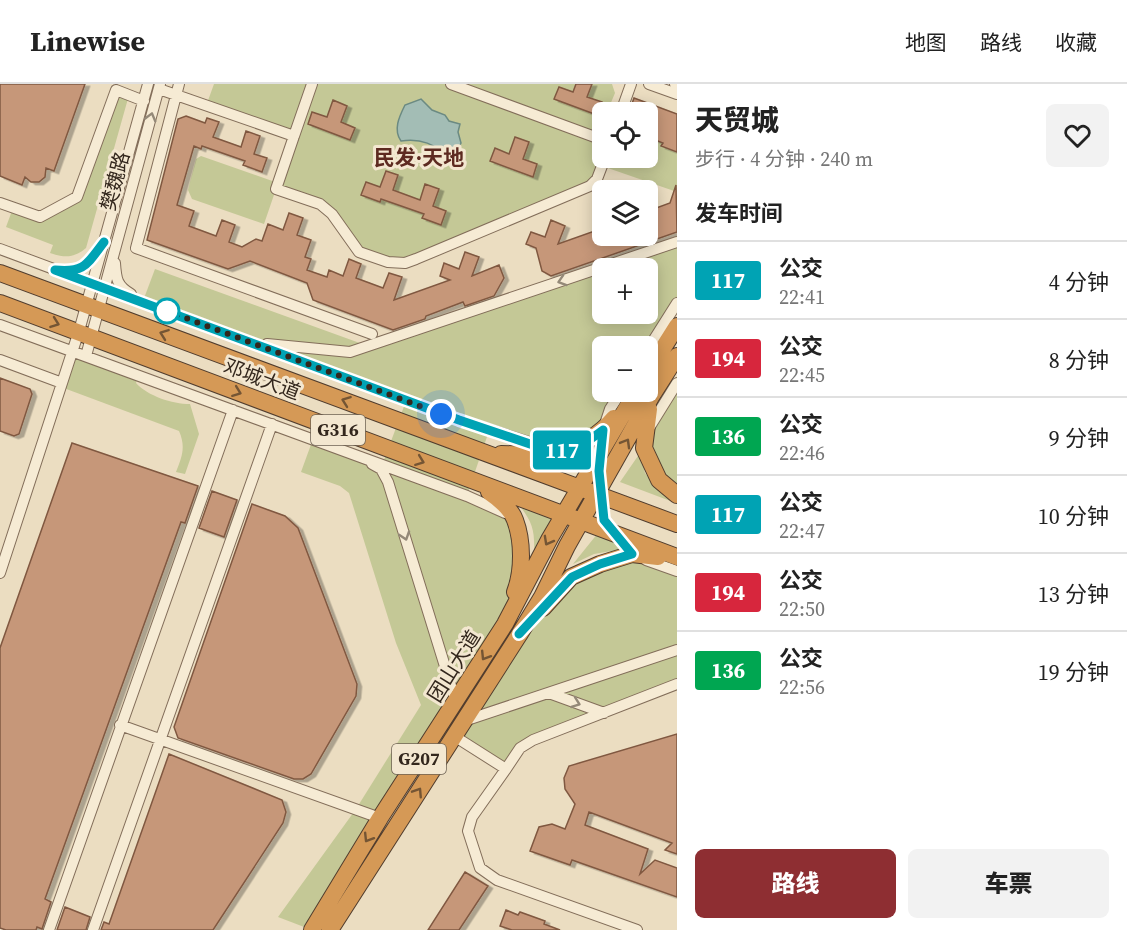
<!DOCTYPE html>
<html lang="zh">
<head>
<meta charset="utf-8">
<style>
	:root { --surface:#fff; --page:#f2f2f2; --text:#222; --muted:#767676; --line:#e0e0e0; --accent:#8e2e32 }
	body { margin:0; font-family:"Source Serif 4","Noto Sans SC",serif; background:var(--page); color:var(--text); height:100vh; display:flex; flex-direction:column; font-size:22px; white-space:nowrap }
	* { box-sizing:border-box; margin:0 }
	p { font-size:20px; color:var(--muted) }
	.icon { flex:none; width:33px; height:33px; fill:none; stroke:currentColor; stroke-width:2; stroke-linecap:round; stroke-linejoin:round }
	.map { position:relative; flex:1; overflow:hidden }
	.sheet { display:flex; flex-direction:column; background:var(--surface); width:450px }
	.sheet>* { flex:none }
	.badge { padding:0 12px; border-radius:4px; font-size:21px; line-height:39px }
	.tools { position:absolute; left:592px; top:18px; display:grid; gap:12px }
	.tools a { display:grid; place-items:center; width:66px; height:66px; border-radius:9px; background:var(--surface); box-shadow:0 3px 15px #0003; font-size:30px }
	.you { position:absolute; width:30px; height:30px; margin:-15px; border:4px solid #fff; border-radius:50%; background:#1a73e8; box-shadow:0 0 0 9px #1a73e833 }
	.map>.badge { position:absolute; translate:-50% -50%; box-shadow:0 0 0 3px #fff }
	h2 { padding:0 18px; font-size:22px; line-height:54px }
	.round { display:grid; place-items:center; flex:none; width:63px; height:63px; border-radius:9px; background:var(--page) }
	.overview { display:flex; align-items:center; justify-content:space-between; height:102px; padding:0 18px }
	h1 { font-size:28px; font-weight:800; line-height:45px }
	.primary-button { display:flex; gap:12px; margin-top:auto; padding:12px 18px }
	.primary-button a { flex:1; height:69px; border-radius:9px; background:var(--accent); color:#fff; font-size:24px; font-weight:800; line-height:69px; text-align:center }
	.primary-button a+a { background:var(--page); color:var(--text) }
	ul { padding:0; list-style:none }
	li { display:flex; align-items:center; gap:18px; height:78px; padding:0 18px; border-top:2px solid var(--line) }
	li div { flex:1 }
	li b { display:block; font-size:22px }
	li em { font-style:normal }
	li .badge { min-width:66px; font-weight:700; text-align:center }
	header { display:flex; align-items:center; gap:36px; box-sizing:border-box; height:84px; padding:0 30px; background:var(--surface); border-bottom:2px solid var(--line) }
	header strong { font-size:28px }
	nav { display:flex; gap:33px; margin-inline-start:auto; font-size:21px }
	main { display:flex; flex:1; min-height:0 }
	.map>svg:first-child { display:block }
</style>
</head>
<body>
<header>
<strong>Linewise</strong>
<nav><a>地图</a><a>路线</a><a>收藏</a></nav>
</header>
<main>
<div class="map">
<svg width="677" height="846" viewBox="0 0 677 846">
	<defs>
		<filter id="shadow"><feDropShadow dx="4.5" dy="2.5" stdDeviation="0" flood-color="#0004"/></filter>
	</defs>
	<rect width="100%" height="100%" fill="#ebddc1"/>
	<path fill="#c4c896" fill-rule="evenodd" d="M214,0h398l3,9 -8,19h-4v46h45v-21l15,6 -1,3 15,6v40l-75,-26 -5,13 -192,84 -46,-11 -27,-38 -56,-25 -12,35 -72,-25 -4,-9 8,-31 5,-3 77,27 16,-46 -88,-31z
		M116,6l13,5 -43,153c-12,10 -21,10 -36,5l3,-8 -47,-18 7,-19 27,9 37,-20z
		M677,158v61l-29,43h-45v46h18l-18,38 -43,21 -71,-20 -22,64 48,23 6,35 -16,71 -193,306 -34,-13 78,-108 65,-104 -25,-62 -47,-150 -9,-7 -39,-14 12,-33 68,29 25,-67 -263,-100 12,-32 213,77zM603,184h45v46h-45z
		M72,267l66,24 -2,8c12,13 36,21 54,21l9,30 -14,40 -9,-2c6,-15 10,-25 3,-41l-118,-44z
		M677,299v112l-18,-15 -13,-47z
		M604,357l-19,27 -27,-9 28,-7z
		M640,369l5,20 8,10 20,19 -53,-20z
		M517,418l39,17 -22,37c1,-27 -1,-33 -17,-54z
		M598,449l37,14 -41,7 -21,10z
		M632,470l45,17v113l-144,56 -27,29 -52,-33 65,-101 52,-58z"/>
	<path fill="#a3bdb5" stroke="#6b8a82" stroke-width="1.5" d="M421,15l11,11 13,5 4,6 11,3 -2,8 3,11 -5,11 -7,4c-14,-14 -28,-20 -48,-17 -8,-11 -2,-24 4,-36z"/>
	<path fill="#c69779" stroke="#805841" stroke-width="1.5" filter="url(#shadow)" d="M0,0h85l-31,87 -8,-3 -1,9 -6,5h-8l-6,-5 -3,8 -22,-9z
		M576,0h16l-5,13 15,5 -5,13 -43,-16 5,-12 14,5z
		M634,14l43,16v38l-16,-6 2,-3 -15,-6v-25h-19z
		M333,16l14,6 -6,16 14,6 -5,12 -42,-16 4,-12 15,5z
		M186,32l19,7 2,-5 12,4 -6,15 28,10 5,-16 14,5 -6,18 13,4 -5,14 -19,-7 2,-4 -43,-15 -1,3 -7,-3 -17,59 17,6 -5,15 27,10 6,-16 13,5 -6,17 13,5 14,-8 6,2 6,-17 15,6 6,-17 14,5 -6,17 14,5 -6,17 6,2 -4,11 20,7 2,-7 14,6 6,-17 12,5 -5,14 27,10 6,-15 13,4 -8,23 56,-20 -10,-4 4,-13 15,6 6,-17 14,5 -7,19 27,-11 5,13 -10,18 -29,10 -2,-4 -37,14 -1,3 -32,11 -80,-30 -6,-17 -57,-22 -22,8 -81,-29 31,-121z
		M515,53l14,5 -6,17 14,5 -4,13 -43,-16 5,-13 14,6z
		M386,87l12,4 -5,15 27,10 5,-16 14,5 -6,17 13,5 -5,14 -19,-7 2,-4 -43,-15 -1,3 -19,-7 5,-13 14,5z
		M676,101l1,47 -126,44 -9,-5 -6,-23 -10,-4 5,-12 14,5 6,-17 14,6 -7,18 45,-16v8h45v-25l22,-8z
		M0,294l30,11 2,5 -13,40 -5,2 -14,-5z
		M72,359l126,43 -13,37 -4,-1 -136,377 6,3 -9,27 -5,-2 -1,3h-30l-6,-2v-280z
		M212,407l25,9 -13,37 -25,-9z
		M252,420l33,12 13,12 59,156 -1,12 -45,78 -8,5h-9l-116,-41 -4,-11z
		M677,650v120l-12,-4 7,-7 -83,-31 -4,13 63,24 -8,25 15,-14 22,8v29l-105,-37 -2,5 -40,-14 9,-24 13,-3 13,5 10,-25 -10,-15 -1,-11 5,-12z
		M169,670l113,46 4,12 -3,11 -70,107h-112l3,-8 5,2z
		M465,788l23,14 -29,44h-31z
		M65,823l25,10 -4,13h-29z
		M506,826l12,5 2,-3 25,9 -1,3 16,6h-48l-12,-4z"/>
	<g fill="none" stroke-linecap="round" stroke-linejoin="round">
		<g stroke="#836e5a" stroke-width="12">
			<path id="minor" d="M179,0l-43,164 236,86
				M451,0l152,56
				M649,0l28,10
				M675,0l2,1
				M159,5l135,47 18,-52
				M621,28l10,-28
				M294,52l-18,53 44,15 12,10 27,38 29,10 17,1 11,-4 174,-73 7,-7 8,-21
				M0,119l40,14 37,-20 39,-107 28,11
				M0,165l459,171 89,28
				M115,179c1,16 2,23 16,31
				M64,187c17,2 25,-9 34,-22
				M0,241l467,171 38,17
				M267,260l83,8 327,-110
				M648,265l29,-46
				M86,272l74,-272
				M0,276l62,23
				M605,340l5,-15 11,-17
				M649,344l28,-45
				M601,373l-2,14 5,49 9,11
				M372,380l9,5 7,13 68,220
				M646,476l31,11
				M0,489l79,-242 69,-247
				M549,609l55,20
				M464,637l213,-71
				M120,641l260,93
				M454,652l52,33 -34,48 -4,14 12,37 17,12 140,50
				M506,685l14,-21 13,-8 144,-56
				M49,846l184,-520
				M93,846l179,-506"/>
		</g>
		<g stroke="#513d2e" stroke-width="18">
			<path id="highway" d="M0,189l677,251
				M0,219l677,254
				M648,288l29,-46
				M649,325l-5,39 15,32 18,15
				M501,370c45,1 82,0 113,-36
				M489,408c9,6 22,17 26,28 8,21 8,51 0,72
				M543,524l28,-31 29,-13 32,-10 26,3
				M312,846l68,-112 125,-194 45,-86 86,-146
				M330,846l189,-295 23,-38 25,-51 84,-149 26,-41"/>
		</g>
		<use href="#minor" stroke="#f6ebd4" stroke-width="10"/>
		<use href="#highway" stroke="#d59956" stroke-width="16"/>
	</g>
	<defs><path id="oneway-chevron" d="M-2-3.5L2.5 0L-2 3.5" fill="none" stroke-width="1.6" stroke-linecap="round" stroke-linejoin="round" transform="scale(1.5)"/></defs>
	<g stroke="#948978">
		<use href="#oneway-chevron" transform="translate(151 33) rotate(-75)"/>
		<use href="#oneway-chevron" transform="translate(562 197) rotate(162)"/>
		<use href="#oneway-chevron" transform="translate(405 452) rotate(72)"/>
		<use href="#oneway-chevron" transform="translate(576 619) rotate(20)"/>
	</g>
	<g stroke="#745534">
		<use href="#oneway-chevron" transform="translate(55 239) rotate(20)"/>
		<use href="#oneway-chevron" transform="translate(164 250) rotate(-160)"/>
		<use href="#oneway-chevron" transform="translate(237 308) rotate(21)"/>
		<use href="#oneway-chevron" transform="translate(346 317) rotate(-160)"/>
		<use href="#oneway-chevron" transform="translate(626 359) rotate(-60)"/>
		<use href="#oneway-chevron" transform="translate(420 377) rotate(21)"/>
		<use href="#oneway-chevron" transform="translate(548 457) rotate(119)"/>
		<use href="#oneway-chevron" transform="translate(485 572) rotate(122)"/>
		<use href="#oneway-chevron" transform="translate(418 708) rotate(-57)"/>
		<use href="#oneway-chevron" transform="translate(368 754) rotate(122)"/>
	</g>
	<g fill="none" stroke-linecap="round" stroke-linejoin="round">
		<g stroke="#fff" stroke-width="14">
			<path id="line" d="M104,158c-17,22 -19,31 -49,28l404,150 74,25 27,6 24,-7 19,-14 -4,41 5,49 28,34 -32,10 -28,13 -53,57"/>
		</g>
		<use href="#line" stroke="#00a3b4" stroke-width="9"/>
		<path stroke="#33271d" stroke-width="6" stroke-dasharray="0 10.8" d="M167,227l274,103"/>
	</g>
	<circle fill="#fff" stroke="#00a3b4" stroke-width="3" cx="167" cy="227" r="12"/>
	<g text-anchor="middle" stroke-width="6" stroke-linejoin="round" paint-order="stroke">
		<g fill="#f3e7d0" stroke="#6d6153" stroke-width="1.5">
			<rect x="311" y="331" width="54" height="30" rx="4.5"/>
			<rect x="392" y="660" width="54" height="30" rx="4.5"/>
		</g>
		<g font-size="18" font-weight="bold" fill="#33271d">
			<text x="338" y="352">G316</text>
			<text x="419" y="681">G207</text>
		</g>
		<g font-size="20" fill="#33271d" stroke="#f3e7d0">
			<text transform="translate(115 97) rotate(-75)" y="7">樊魏路</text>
			<text transform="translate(262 295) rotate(21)" y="7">邓城大道</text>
			<text transform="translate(454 582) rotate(-58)" y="7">团山大道</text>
		</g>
		<g font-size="21" font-weight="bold" fill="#5d2a20" stroke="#f3e7d0">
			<text x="419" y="81">民发·天地</text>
		</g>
	</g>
</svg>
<div class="tools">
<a><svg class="icon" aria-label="locate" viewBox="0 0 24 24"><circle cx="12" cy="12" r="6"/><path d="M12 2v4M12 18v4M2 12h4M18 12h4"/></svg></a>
<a><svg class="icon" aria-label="layers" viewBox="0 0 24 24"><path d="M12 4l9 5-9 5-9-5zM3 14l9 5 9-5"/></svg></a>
<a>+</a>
<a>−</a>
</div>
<div class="you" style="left:441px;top:330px"></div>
<b class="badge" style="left:562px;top:366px;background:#00a3b4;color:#fff">117</b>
</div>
<section class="sheet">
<div class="overview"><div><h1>天贸城</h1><p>步行 · 4 分钟 · 240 m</p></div><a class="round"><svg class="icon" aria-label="heart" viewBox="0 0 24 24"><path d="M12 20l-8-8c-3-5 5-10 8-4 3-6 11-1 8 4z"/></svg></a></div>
<h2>发车时间</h2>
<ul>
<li><span class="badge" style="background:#00a3b4;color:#fff">117</span><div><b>公交</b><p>22:41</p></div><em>4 分钟</em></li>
<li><span class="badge" style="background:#d7263d;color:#fff">194</span><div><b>公交</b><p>22:45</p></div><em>8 分钟</em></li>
<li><span class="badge" style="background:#00a651;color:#fff">136</span><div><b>公交</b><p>22:46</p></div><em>9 分钟</em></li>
<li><span class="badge" style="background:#00a3b4;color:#fff">117</span><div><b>公交</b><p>22:47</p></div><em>10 分钟</em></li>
<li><span class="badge" style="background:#d7263d;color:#fff">194</span><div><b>公交</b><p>22:50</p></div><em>13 分钟</em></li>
<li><span class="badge" style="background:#00a651;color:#fff">136</span><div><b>公交</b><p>22:56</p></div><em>19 分钟</em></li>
</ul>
<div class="primary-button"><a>路线</a><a>车票</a></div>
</section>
</main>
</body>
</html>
